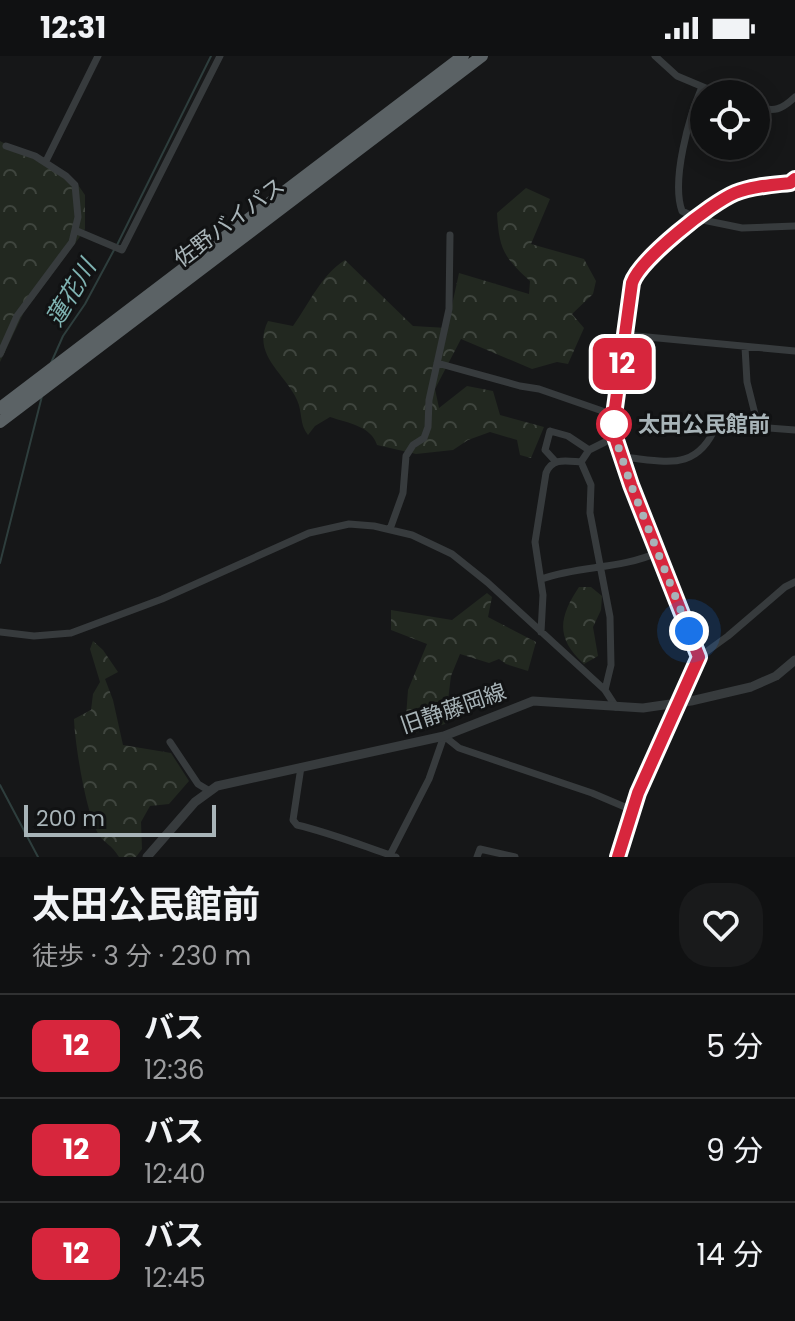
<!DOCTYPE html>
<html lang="ja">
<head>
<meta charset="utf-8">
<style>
	:root { --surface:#101112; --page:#191a1b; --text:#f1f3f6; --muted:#9c9d9f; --line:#303132 }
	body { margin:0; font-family:Poppins,"Noto Sans JP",sans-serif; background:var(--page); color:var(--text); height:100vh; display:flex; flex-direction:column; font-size:30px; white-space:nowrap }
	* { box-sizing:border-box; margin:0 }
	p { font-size:26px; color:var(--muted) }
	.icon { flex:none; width:44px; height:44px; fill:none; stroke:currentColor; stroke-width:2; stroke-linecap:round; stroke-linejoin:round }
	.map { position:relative; height:801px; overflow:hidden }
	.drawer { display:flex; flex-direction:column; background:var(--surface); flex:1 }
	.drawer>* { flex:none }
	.badge { padding:0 16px; border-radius:12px; font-size:28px; line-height:52px }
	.fabs { position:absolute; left:690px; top:24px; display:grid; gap:16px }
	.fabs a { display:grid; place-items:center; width:80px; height:80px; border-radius:50%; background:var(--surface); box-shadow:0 4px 20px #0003,0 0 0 2px var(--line); font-size:40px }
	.scale { position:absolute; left:24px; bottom:20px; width:192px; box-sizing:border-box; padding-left:8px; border:4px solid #a8b4b8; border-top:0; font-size:22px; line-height:28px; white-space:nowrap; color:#a8b4b8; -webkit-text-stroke:6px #111213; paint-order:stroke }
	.you { position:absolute; width:40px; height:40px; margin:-20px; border:6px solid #fff; border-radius:50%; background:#1a73e8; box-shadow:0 0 0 12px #1a73e833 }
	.map>.badge { position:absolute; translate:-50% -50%; box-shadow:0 0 0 4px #fff }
	.round { display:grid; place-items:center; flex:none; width:84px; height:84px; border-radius:32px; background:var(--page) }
	.head { display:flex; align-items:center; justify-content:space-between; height:136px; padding:0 32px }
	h1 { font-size:38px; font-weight:700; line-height:60px }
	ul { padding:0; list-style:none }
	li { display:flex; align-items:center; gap:24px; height:104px; padding:0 32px; border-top:2px solid var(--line) }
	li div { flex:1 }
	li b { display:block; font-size:30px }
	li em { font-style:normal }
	li .badge { min-width:88px; font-weight:700; text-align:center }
	.status { display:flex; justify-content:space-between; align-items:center; height:56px; padding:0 40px; background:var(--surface); direction:ltr }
	.status svg { height:22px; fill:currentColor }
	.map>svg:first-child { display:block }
</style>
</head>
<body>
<div class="status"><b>12:31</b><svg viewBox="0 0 49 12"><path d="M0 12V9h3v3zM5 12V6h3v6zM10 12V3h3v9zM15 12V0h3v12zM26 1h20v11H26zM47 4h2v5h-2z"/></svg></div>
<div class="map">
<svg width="795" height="801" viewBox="0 0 795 801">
	<defs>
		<pattern id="forest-crowns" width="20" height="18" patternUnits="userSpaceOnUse" patternTransform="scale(2)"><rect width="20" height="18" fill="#222820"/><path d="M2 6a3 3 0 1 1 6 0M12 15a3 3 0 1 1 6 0" fill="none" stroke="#3f453e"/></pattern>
	</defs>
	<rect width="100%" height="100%" fill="#161718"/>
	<path fill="url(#forest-crowns)" d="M0,85l76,41 9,13v34l-3,5 -58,78 -24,50z
		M526,132l24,11 -19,45 53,15 12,22 -3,13 -21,20 12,14 -16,36 -11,-2 -25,7 -71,-30 -26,50 4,19 28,-22 26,5 7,24 44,12 -13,31 -11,-3 -3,-15 -27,-8 -22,8 -15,10 -37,4 -39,-9c-6,-19 -29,-22 -47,-28l-15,9 -7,9c-9,-11 -5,-22 -11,-35 -12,-27 -46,-45 -29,-79l25,5c16,-22 28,-51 52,-66l68,66 34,2 12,-55 70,21 1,-13c-27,-24 -31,-33 -33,-68z
		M579,531h12l11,9 -1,14 -8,17 5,29 -14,8c-29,-26 -25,-47 -5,-77z
		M487,537l5,4 -4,20 48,25 -8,29 -22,-7 -7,-5 -10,4 -29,-9 -9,22 -6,48 -37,11 -3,-5 3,-40 19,-46 -36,-14v-20l61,10z
		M93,585l10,9 15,22 -13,7 8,21 10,45 48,8 18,28 -20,23 -19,2 -9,16 1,27 -6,8h-17c-7,-12 -16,-15 -20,-22 -13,-21 -24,-90 -25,-116l17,-9 2,-16 7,-12 -10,-33z"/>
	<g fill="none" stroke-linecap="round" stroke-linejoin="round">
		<path stroke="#2e3e3d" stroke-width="2" d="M117,189l94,-189
			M51,307l12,-27 22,-32 29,-54
			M0,507l42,-167
			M0,729l38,72"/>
		<path stroke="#373b3d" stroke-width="7" d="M655,0l22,20 43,18
			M702,31c-13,30 -31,93 -20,124l16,8 44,9 53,-2
			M756,51c19,5 25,3 39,-10
			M46,105l52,-105
			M77,175l45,19 98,-194
			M626,279l169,16
			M745,291l2,35 11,44
			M0,298l17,-38 55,-74 6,-25 -3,-32 -9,-9 -31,-20 -29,-10
			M437,307l83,23 19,3 75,26
			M589,394l-8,12 10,23 -1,28 20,104 1,48 -6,25
			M622,401c44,4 75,16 95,-33l78,6
			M556,406l-11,-12 5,-19 18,5 21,14 26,-13
			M390,473l13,-36 3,-37 7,-11 11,-7 4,-11 1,-27 20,-91 1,-74
			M542,523c38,-14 77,-9 117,-27
			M0,576l34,4 37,-3 91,-34 147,-66 40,-9 25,2 38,9 40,19 35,28 118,108 11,17
			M541,576l2,-37 -8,-53 11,-69c6,-16 21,-12 35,-11
			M699,601l29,-21 57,-49 10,-5
			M678,648l21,-47 -68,-172 -16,-48 -1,-22 18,-132c8,-24 79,-80 103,-90 17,-8 37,-8 55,-10l5,-4
			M170,686l28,42 10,6
			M301,711l-8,53 4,5c34,8 66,21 99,32
			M389,801l40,-78 15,-43 15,12 133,45 40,17
			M477,801l3,-8 35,8"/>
		<path stroke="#373b3d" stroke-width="9" d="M147,801l48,-55 22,-16 227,-50 89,-35 110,7 48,-7 60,-14 25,-11 19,-16
			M618,801l20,-64 40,-89"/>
		<path stroke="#5b6265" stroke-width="12" d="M0,352l463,-352
			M0,366l482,-366"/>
	</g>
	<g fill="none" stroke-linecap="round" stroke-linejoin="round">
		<g stroke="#fff" stroke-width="18">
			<path id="line" d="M618,801l20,-64 61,-136 -68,-172 -16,-48 -1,-22 18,-132c8,-24 79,-80 103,-90 17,-7 37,-8 55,-10l5,-4"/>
		</g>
		<use href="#line" stroke="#d7263d" stroke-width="12"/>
		<path stroke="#a8b4b8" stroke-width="8" stroke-dasharray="0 14.4" d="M614,368v-2l1,15 16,48 58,146"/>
	</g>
	<circle fill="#fff" stroke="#d7263d" stroke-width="4" cx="614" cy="368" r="16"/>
	<g text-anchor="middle" stroke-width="6" stroke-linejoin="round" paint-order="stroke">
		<g font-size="22" fill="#a8b4b8" stroke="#111213">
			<text transform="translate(229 166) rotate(-37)" y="8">佐野バイパス</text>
			<text transform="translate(453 652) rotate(-19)" y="8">旧静藤岡線</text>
		</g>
		<g font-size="22" font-weight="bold" fill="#a8b4b8" stroke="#111213" text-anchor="start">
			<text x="638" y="376">太田公民館前</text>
		</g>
		<g font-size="24" font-style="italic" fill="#7fb3b2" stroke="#111213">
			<text transform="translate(71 237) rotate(-59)" y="8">蓮花川</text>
		</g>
	</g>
</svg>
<div class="fabs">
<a><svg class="icon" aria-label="locate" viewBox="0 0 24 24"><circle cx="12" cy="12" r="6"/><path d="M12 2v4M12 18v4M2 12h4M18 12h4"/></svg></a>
</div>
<div class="scale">200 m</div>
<div class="you" style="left:689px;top:575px"></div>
<b class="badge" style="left:622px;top:308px;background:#d7263d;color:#fff">12</b>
</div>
<section class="drawer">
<div class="head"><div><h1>太田公民館前</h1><p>徒歩 · 3 分 · 230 m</p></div><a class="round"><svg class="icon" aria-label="heart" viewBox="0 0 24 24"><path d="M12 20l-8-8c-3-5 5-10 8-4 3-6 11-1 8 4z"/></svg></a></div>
<ul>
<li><span class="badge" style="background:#d7263d;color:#fff">12</span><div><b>バス</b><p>12:36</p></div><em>5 分</em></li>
<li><span class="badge" style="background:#d7263d;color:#fff">12</span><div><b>バス</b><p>12:40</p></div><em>9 分</em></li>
<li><span class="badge" style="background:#d7263d;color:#fff">12</span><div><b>バス</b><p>12:45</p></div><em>14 分</em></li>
</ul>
</section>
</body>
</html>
